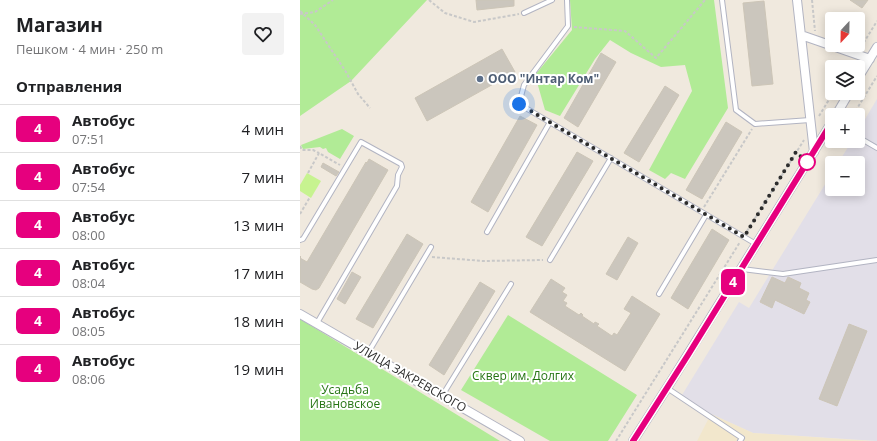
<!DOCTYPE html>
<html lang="ru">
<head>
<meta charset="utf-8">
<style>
	:root { --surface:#fff; --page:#f2f2f2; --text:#202124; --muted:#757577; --line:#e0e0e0 }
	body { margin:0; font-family:"Open Sans",sans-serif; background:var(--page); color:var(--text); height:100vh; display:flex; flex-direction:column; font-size:15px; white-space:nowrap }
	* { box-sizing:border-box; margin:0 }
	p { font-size:13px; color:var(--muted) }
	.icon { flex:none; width:22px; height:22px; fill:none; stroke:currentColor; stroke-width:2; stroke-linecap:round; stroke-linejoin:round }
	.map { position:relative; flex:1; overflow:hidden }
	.sheet { display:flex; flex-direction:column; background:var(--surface); width:300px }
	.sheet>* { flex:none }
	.badge { padding:0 8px; border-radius:6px; font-size:14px; line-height:26px }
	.needle { width:26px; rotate:202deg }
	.controls { position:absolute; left:525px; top:12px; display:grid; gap:8px }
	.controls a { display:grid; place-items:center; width:40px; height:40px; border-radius:4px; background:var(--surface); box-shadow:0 2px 10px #0003; font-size:20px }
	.you { position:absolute; width:20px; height:20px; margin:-10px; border:3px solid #fff; border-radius:50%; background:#1a73e8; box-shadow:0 0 0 6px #1a73e833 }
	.map>.badge { position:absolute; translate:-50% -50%; box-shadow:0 0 0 2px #fff }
	h2 { padding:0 16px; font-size:15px; line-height:36px }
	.round { display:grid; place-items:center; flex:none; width:42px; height:42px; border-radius:4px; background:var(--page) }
	.headline { display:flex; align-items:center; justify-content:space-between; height:68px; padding:0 16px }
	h1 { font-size:19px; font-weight:700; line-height:30px }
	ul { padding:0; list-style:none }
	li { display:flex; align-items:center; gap:12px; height:48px; padding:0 16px; border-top:1px solid var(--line) }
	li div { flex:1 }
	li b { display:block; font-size:15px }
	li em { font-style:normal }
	li .badge { min-width:44px; font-weight:700; text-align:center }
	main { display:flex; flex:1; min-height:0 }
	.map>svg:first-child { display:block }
</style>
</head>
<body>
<main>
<section class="sheet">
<div class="headline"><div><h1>Магазин</h1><p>Пешком · 4 мин · 250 m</p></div><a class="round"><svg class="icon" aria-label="heart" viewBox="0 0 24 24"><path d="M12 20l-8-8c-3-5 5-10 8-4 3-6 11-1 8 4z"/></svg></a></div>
<h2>Отправления</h2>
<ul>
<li><span class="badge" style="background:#e6007e;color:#fff">4</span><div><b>Автобус</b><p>07:51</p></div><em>4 мин</em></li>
<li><span class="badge" style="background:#e6007e;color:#fff">4</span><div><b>Автобус</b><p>07:54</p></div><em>7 мин</em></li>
<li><span class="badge" style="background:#e6007e;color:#fff">4</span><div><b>Автобус</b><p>08:00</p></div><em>13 мин</em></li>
<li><span class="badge" style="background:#e6007e;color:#fff">4</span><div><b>Автобус</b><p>08:04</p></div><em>17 мин</em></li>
<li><span class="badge" style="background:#e6007e;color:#fff">4</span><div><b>Автобус</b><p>08:05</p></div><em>18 мин</em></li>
<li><span class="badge" style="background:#e6007e;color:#fff">4</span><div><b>Автобус</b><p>08:06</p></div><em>19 мин</em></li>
</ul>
</section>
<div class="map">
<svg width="577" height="441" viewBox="0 0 577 441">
	<rect width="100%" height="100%" fill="#f0e9de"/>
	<path fill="#e2dfe8" d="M577,99v342l-124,-8 -42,-19 -29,-19 57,-93 10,6 83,-135v16h26v-26h-20l14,-22h6v-10z"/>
	<path fill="#f2e7cc" d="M411,414l42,19 117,8h-173z"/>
	<path fill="#b1eb96" d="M0,0h127l-76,81 -51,35z
		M270,0h144l14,108 -43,71 -14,-6 -6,6 -16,-9 43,-79 -7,-26 -24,2 -30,-14 -21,-13 -15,19 -35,57 -15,-6 -10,-35 37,-45z
		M42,129l12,7 -14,23 -12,-7 -2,-4 -3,1 -3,-2 -17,2 -2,-4z
		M208,315l129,80 -29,46h-58l-89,-51z
		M0,319l200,122h-200z"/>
	<path fill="#c7f390" d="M7,173l14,8 -10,17 -11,-7v-6z"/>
	<path fill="#cbc6bd" stroke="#ccc5b7" d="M176,0h38v6l-37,4z
		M550,0h18l-6,8z
		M464,1l9,83 -21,2 -9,-83z
		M202,49l13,23 -88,49 -12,-23z
		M301,53l15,9 -38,65 -14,-9z
		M365,86l14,9 -40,67 -15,-9z
		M220,116l17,9 -49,87 -17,-10z
		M426,122l16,10 -40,67 -16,-9z
		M277,152l16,9 -51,85 -16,-9z
		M69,159l19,11 -69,118 -3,2 -4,-1 -12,-7v-26l1,1 -1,1 7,4 59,-100 1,1z
		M23,163l16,9 -3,4 -15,-9z
		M412,229l17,11 -41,69 -17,-11z
		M107,234l16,10 -50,84 -17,-9z
		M328,237l10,6 -21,37 -11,-6z
		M52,272l9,5 -16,27 -8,-5z
		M472,277l13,6 3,-6 13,6 -2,5 10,5 -3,7 4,2 -6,12 -29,-14 -3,8 -12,-6z
		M251,279l14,9 -3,4 5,3 -4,6 4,2 -2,3 14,9 2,-2 2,2 -1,1 12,8 1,-2 4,2 -2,2 15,10 2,-3 3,2 14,-22 -7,-4 8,-13 28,18 -35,57 -95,-59z
		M180,282l15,9 -51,84 -15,-10z
		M549,324l18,7 -30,75 -18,-7z"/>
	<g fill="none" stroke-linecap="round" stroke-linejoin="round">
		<g stroke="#b2b4c2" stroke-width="6">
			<path id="lane" d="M267,0l1,26 -44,59 -5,19 237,140
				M422,0l14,110 19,14 55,-4
				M224,13l28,-13
				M558,137l19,11
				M187,232l63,-110
				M0,240l3,-1 58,-97 40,22 1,3 -4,8 -1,11 -80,137
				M250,260l61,-102
				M442,269l41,5 94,-14
				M359,294l47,-79
				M68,353l63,-106
				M367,388l75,50 -2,3
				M142,396l69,-112"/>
		</g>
		<g stroke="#b2b4c2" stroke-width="10">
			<path id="street" d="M497,0l17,152
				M501,35l69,24
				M558,78l19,-31
				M536,115l13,-22
				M0,314l220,127
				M333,441l39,-61 160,-258"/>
		</g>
		<path stroke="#c8c8c8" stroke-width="2" stroke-dasharray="3 2" stroke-linecap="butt" d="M129,0l16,13 29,9 45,-8
			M512,0l3,31
			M0,11l15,14 31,47 12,22 12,14
			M0,14l15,-2 18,-12
			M274,27l51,4 31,27 49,-58
			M561,47l16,-26
			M549,67l3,-6
			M553,115l24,-39
			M519,116l14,-23
			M0,146l2,4h11l6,3
			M8,173l11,-20 21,12
			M404,207l48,-78
			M0,214l10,-17
			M447,231l57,-91
			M132,257l51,4 60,-1
			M316,441l124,-199"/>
		<use href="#lane" stroke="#fff" stroke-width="4"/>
		<use href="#street" stroke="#fff" stroke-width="8"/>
	</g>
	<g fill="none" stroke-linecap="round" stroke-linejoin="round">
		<g stroke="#fff" stroke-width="9">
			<path id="line" d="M333,441l55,-86 144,-233"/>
		</g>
		<use href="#line" stroke="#e6007e" stroke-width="6"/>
		<path stroke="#2d2d2d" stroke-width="4" stroke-dasharray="0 7.2" d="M219,104l225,133 52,-85 11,10"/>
	</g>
	<circle fill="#5c6f8a" stroke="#fff" stroke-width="1.5" cx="180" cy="79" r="4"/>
	<circle fill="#fff" stroke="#e6007e" stroke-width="2" cx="507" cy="162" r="8"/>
	<g text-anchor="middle" stroke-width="4" stroke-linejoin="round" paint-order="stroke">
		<g font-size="12" font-weight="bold" fill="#4e5e75" stroke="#fff" text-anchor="start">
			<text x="188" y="83">ООО "Интар Ком"</text>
		</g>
		<g font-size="12" fill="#257413" stroke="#fff">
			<text x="223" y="380">Сквер им. Долгих</text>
			<text x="45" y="394">Усадьба<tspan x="45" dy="14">Ивановское</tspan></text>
		</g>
		<g font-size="12" fill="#2d2d2d" stroke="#fff">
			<text transform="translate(110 377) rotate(30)" y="4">УЛИЦА ЗАКРЕВСКОГО</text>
		</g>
	</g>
</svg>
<div class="controls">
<a><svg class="needle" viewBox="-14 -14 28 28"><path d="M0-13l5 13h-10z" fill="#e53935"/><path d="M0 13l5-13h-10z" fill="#757577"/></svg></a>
<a><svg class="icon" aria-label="layers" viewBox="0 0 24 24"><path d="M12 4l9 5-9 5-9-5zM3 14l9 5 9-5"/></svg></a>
<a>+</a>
<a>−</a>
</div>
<div class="you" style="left:219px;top:104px"></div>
<b class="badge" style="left:433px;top:282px;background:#e6007e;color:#fff">4</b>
</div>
</main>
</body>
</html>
